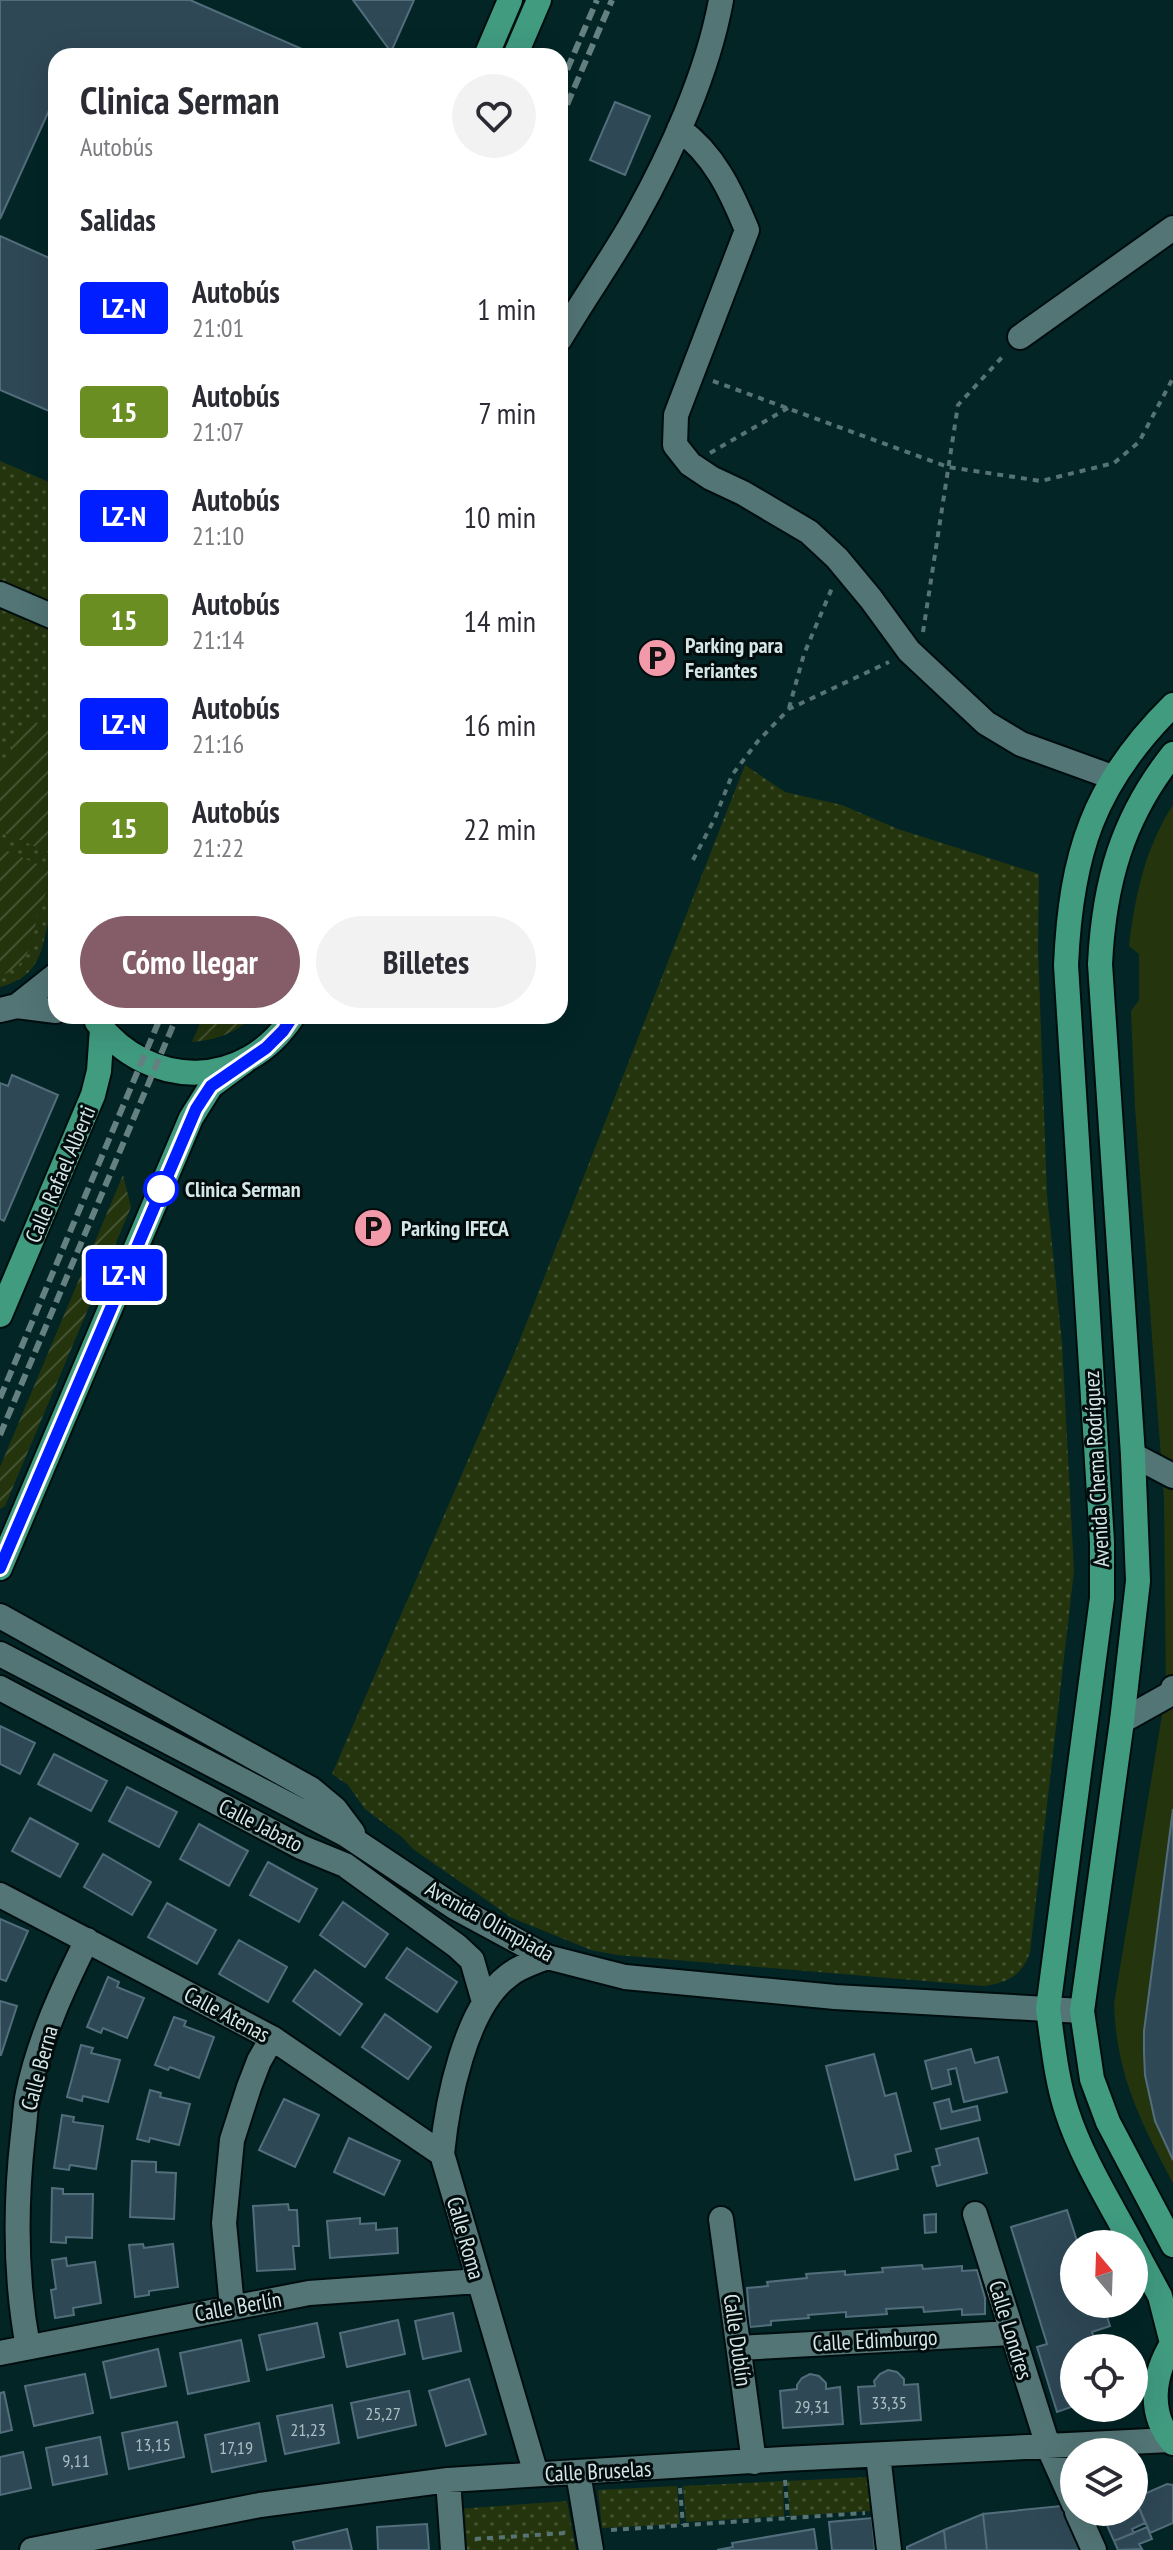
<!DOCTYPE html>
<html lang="es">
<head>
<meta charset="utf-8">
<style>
	:root { --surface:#fff; --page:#f2f2f3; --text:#2b2b33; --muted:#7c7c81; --accent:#855d69 }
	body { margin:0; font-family:"PT Sans Narrow",sans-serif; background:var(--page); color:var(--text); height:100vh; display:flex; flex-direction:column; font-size:30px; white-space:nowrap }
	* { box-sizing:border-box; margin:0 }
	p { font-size:26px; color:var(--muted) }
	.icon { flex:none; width:44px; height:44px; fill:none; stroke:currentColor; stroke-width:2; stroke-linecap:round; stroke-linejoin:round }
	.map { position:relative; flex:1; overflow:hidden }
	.drawer { position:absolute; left:48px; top:48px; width:520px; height:976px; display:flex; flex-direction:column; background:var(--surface); border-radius:24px; box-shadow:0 8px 32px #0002 }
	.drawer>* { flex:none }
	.badge { padding:0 16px; border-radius:6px; font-size:28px; line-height:52px }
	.needle { width:52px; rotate:341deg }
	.fabs { position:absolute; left:1060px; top:2230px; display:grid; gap:16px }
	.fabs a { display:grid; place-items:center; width:88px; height:88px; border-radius:50%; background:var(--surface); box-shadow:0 8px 32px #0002; font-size:40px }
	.map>.badge { position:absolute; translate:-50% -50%; box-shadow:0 0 0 4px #fff }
	h2 { padding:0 32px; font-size:30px; line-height:72px }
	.round { display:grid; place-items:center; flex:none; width:84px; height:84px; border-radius:42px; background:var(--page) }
	.headline { display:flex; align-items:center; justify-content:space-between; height:136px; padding:0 32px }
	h1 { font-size:38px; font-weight:800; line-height:60px }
	.primary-button { display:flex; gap:16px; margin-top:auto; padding:16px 32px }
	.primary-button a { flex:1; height:92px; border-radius:48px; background:var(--accent); color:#fff; font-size:32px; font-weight:800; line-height:92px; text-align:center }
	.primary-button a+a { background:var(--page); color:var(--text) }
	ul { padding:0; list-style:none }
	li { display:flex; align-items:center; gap:24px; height:104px; padding:0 32px }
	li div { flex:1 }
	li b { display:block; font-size:30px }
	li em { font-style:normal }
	li .badge { min-width:88px; font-weight:700; text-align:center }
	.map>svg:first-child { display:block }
</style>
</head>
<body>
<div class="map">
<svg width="1173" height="2550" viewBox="0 0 1173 2550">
	<defs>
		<pattern id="grass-dots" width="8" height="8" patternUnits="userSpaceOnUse" patternTransform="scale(2)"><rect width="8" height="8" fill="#24350e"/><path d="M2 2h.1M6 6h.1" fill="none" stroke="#435231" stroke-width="1.8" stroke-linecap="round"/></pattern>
		<pattern id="garden-furrows" width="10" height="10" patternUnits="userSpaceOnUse" patternTransform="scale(2)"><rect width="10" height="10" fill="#24350e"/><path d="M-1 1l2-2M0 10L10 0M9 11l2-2" fill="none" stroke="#435231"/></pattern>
	</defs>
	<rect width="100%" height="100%" fill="#032526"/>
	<path fill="url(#grass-dots)" d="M0,461l56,24v415c-17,38 -6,74 -56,87z
		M745,765l40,27 57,13 56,24 141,45 -1,74 9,247 15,148 12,228 -44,381c-7,23 -23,31 -46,34l-367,-31 -26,-5 -79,-32 -99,-69 -10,-11 -38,-29 -17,-24 -16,-11 185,-427z
		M868,2477l3,34 -81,5 -3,-35z
		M783,2481l1,35 -98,6 -3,-36z
		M677,2486l3,38 -78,4 -4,-38z
		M567,2501l9,49h-115l-4,-41z"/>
	<path fill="url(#garden-furrows)" d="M25,718l31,13v125l-56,-25v-55z
		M0,848l56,24c-5,12 -12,23 -16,36 -10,29 -5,55 -40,68z
		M203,1016h51c-19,17 -37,24 -62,26z
		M123,1175l8,32 -126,299 -5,3v-42z"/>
	<path fill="#24350e" d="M1173,805v1378c-33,-63 -56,-106 -59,-179l52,-313 -2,-192 -29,-392 -4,-96 8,-11v-46l-10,-8c6,-50 16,-98 44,-141z"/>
	<path fill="#2f4856" stroke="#526d7b" stroke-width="2" d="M0,0h190l128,56h-262v39l-56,124z
		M353,0h61l-23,52z
		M615,102l35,14 -25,59 -35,-15z
		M0,236l56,25v153l-56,-24z
		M12,1075l46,20 -54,126 -4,-2v-136l8,3z
		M0,1726l35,17 -15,31 -20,-10z
		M54,1754l53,27 -16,30 -53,-27z
		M127,1787l50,25 -18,35 -50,-26z
		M1173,1809v351l-18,-39 -10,-46 -1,-22v-22z
		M30,1818l48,26 -18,33 -48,-26z
		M199,1824l49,27 -19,35 -49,-27z
		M103,1854l48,28 -19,33 -48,-28z
		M268,1862l49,27 -18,33 -49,-27z
		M343,1902l45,32 -23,33 -45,-32z
		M167,1903l49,27 -19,34 -49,-27z
		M0,1919l28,12 -22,50 -6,-2z
		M239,1940l48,27 -19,35 -49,-28z
		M407,1948l50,34 -20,30 -51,-34z
		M315,1970l47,34 -22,31 -47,-34z
		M108,1977l11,5 -2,5 27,11 -17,40 -24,-10 -2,5 -14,-6z
		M0,2001l17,5 -16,49h-1z
		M385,2014l46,33 -23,32 -46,-32z
		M174,2017l12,4 -2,5 30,11 -15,41 -29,-11 -2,3 -13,-5z
		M81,2045l12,3 -2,5 29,7 -12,42 -25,-6 -1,5 -15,-4z
		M971,2049l4,14 23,-6 9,35 -43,10 -8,-34 -8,2 3,14 -19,5 -7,-28z
		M874,2054l11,42 11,-3 15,58 -16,4 3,14 -43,11 -29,-114z
		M150,2090l11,3 -1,4 30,7 -11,41 -29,-7 -1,4 -12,-3z
		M284,2099l35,16 -24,52 -36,-17z
		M949,2099l3,13 25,-6 3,14 -39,9 -7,-26z
		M62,2115l12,2 -1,5 30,4 -7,43 -26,-4 -1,5 -15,-2z
		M349,2138l51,23 -16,34 -50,-23z
		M978,2138l9,35 -50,13 -5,-19 8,-2 -4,-16z
		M132,2161l24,1v10l20,1 -2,46 -44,-2z
		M52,2188l11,1v5h30l-1,44 -26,-1v6l-15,-1z
		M288,2204l1,6h8l2,36h-6l2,23 -38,2 -4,-65z
		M1067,2210l11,34h-4v60h29l7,22 -18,6 5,16h-23v58l-17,6 -20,-65 10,-3 -36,-117z
		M936,2214v18l-11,1 -1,-18z
		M360,2218v6l16,-1v7l21,-2 1,25 -68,5 -3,-37z
		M143,2244l1,4 29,-4 5,43 -29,4v4l-14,2 -6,-52z
		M66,2258l1,8 28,-4 6,41 -28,5 1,7 -19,3 -4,-28 5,-1 -4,-29z
		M922,2265l1,4 39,-3v5l15,-1 8,28v16l-23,1v-6l-38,3 -1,-5 -37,2 1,5 -41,3v-5l-38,3 1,3 -38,3v4l-21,2 -3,-39 21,-2 -1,-4 40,-4 -1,-4 39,-3v4l38,-3 -1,-4z
		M453,2313l8,38 -38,8 -8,-38z
		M398,2320l7,34 -58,13 -7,-34z
		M317,2323l7,34 -57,13 -8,-35z
		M241,2340l8,41 -61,13 -8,-41z
		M158,2349l8,37 -55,12 -8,-36z
		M888,2370l9,2 7,7v6l14,-1 3,36 -60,4 -3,-37 17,-1 -1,-5 6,-7z
		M85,2374l8,39 -59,13 -9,-40z
		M810,2374l9,2 7,7v6l14,-2 3,37 -60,4 -3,-37 17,-2v-4l5,-7z
		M469,2379l17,55 -40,12 -17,-55z
		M409,2391l7,34 -58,13 -7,-35z
		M4,2392l8,38 -12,3v-40z
		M332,2405l7,38 -54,11 -8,-38z
		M177,2422l7,35 -55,12 -7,-36z
		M259,2423l7,38 -54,11 -7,-37z
		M100,2437l7,37 -54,11 -7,-37z
		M23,2452l8,36 -31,7v-38z
		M1167,2484l6,1v38l-23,10 -15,-35z
		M1135,2498l10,25 -13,6 2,4 -20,8 -13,-29h33z
		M1061,2506l19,44h-93l-4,-36z
		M983,2514l4,36h-41l-2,-20z
		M872,2518l3,32h-43l-3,-28z
		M427,2524l2,26h-51l-1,-23z
		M1147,2527l5,12 -13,5 3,5 -24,1 -4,-9z
		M347,2529l5,21h-57l-2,-8z
		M814,2529l3,21h-100l16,-3 -1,-4z
		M944,2530l2,20h-39v-3z"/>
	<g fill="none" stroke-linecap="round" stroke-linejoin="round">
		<g stroke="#000d0e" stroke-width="28">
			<path id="minor" d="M679,129c35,25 52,62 68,101l-71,185 -1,30 15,19 21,14 32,15 66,39 28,26 34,41 38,52 77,72 35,21 91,33
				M1020,337l153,-109
				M560,339c24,-41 52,-80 75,-121 36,-64 73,-146 86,-218
				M0,594l56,24
				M17,1006l39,-31
				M0,1010l17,-4 39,5
				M1133,1455l40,21
				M0,1616l311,173 24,20 18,24
				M0,1654l345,180 111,74 91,49 78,20 210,20 247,14
				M0,1688l301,159 44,18 112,81 15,14 12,42
				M1122,1721l50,-28 1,-5
				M0,1895l272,143 170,116
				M975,2214l73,232 26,58
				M721,2219l33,243
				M232,2307l-8,-84 8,-83 17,-53 10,-26 13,-23
				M28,2347c-13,-70 -13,-141 -5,-212 2,-14 2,-28 5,-42 11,-53 35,-105 59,-153
				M739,2348l272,-15
				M0,2353l309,-60 169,-12
				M878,2455l11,95
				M578,2473l13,77
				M536,2474l-94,-320c5,-51 23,-146 66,-178 10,-9 27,-14 39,-19
				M448,2480l5,70
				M1077,2512l17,38
				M32,2550l228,-45 188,-25 336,-21 386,-19"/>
		</g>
		<g stroke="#000d0e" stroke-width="28">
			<path id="major" d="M486,56l24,-56
				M515,56l24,-56
				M1173,754c-51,64 -69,129 -73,210l33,491 5,126 -16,140 -40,290 10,68 16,43 65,123
				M97,1022c53,69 148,68 196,-6
				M0,1315l93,-220 6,-24 3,-43
				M0,1568l191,-450 20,-32 34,-25
				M1132,2244c-23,-43 -50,-86 -65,-132 -11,-33 -14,-69 -19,-103l54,-411v-56l-36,-577c5,-111 27,-181 107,-260
				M1134,2248l26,48 12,47
				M1173,2342c-20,32 -26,71 0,101"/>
		</g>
		<path stroke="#587374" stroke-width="4" stroke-dasharray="6 6" stroke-linecap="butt" d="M713,381l235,86 93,14 73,-18 25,-21 34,-64
			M710,453l78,-45
			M923,632l35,-227 47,-51
			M789,708l15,-54 28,-66
			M693,860l22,-42 17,-43 26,-34 31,-32 100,-47
			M785,2480l3,37
			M680,2488l3,37
			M611,2530l254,-17
			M475,2539l91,-6"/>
		<use href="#minor" stroke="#537576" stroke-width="24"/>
		<use href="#major" stroke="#409b7f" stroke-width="24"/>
		<path stroke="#658080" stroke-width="6" stroke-dasharray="12 6" stroke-linecap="butt" d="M560,86l37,-86
			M560,121l52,-121
			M0,1398l161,-382
			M0,1435l177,-419"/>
	</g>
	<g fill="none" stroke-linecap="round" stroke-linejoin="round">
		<g stroke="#fff" stroke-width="18">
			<path id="line" d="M0,1568l196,-459 15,-23 55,-38 17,-17 10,-15"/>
		</g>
		<use href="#line" stroke="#001eff" stroke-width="12"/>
	</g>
	<defs>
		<g id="parking-disc" transform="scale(2)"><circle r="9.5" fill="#f39aaa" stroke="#020c0c"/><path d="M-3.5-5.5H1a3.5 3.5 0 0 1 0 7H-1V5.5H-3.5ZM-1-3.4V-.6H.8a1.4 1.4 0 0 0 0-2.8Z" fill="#111"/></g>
	</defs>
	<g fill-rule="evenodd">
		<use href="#parking-disc" x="657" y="658"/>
		<use href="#parking-disc" x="373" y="1228"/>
	</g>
	<circle fill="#fff" stroke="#001eff" stroke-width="4" cx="161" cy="1189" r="16"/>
	<g text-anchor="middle" stroke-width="6" stroke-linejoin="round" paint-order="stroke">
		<g font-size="18" fill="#abbec2">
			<text x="889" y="2409">33,35</text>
			<text x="812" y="2413">29,31</text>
			<text x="383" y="2420">25,27</text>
			<text x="308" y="2436">21,23</text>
			<text x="153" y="2451">13,15</text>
			<text x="236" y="2454">17,19</text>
			<text x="76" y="2467">9,11</text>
		</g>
		<g font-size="22" font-weight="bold" fill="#d4e6e6" stroke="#020c0c" text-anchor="start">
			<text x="685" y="653">Parking para<tspan x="685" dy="25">Feriantes</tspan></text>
			<text x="401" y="1236">Parking IFECA</text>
		</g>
		<g font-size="22" fill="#d4e6e6" stroke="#020c0c">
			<text transform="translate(60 1174) rotate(-67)" y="8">Calle Rafael Alberti</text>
			<text transform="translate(1096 1469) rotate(-93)" y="8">Avenida Chema Rodríguez</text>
			<text transform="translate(261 1825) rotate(27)" y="8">Calle Jabato</text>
			<text transform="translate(490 1921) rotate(29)" y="8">Avenida Olimpiada</text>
			<text transform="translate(227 2014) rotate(28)" y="8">Calle Atenas</text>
			<text transform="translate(39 2068) rotate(-75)" y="8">Calle Berna</text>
			<text transform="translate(466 2238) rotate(74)" y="8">Calle Roma</text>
			<text transform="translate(238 2306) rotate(-10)" y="8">Calle Berlín</text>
			<text transform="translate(1011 2330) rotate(73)" y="8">Calle Londres</text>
			<text transform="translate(738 2340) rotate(82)" y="8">Calle Dublín</text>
			<text transform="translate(875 2340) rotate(-3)" y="8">Calle Edimburgo</text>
			<text transform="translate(598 2471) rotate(-3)" y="8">Calle Bruselas</text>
		</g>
		<g font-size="22" font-weight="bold" fill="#d4e6e6" stroke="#020c0c" text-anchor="start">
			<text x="185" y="1197">Clinica Serman</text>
		</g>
	</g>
</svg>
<div class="fabs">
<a><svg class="needle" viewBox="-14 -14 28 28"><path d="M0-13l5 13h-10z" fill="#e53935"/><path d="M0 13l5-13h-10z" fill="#7c7c81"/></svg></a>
<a><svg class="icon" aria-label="locate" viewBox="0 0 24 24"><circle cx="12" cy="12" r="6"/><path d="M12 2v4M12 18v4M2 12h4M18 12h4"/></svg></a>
<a><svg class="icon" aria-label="layers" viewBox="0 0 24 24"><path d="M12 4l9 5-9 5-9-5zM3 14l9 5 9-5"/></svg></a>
</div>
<b class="badge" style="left:124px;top:1275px;background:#001eff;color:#fff">LZ-N</b>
<section class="drawer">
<div class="headline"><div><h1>Clinica Serman</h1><p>Autobús</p></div><a class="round"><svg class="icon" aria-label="heart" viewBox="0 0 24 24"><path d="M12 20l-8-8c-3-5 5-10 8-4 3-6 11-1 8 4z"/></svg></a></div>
<h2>Salidas</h2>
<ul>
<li><span class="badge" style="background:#001eff;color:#fff">LZ-N</span><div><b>Autobús</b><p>21:01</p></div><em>1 min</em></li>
<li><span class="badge" style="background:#6b8e23;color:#fff">15</span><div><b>Autobús</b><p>21:07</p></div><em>7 min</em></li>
<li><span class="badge" style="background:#001eff;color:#fff">LZ-N</span><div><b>Autobús</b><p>21:10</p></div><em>10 min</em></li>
<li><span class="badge" style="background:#6b8e23;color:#fff">15</span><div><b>Autobús</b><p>21:14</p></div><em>14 min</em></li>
<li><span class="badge" style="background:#001eff;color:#fff">LZ-N</span><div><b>Autobús</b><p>21:16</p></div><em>16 min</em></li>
<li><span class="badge" style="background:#6b8e23;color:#fff">15</span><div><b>Autobús</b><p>21:22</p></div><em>22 min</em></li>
</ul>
<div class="primary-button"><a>Cómo llegar</a><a>Billetes</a></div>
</section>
</div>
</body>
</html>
